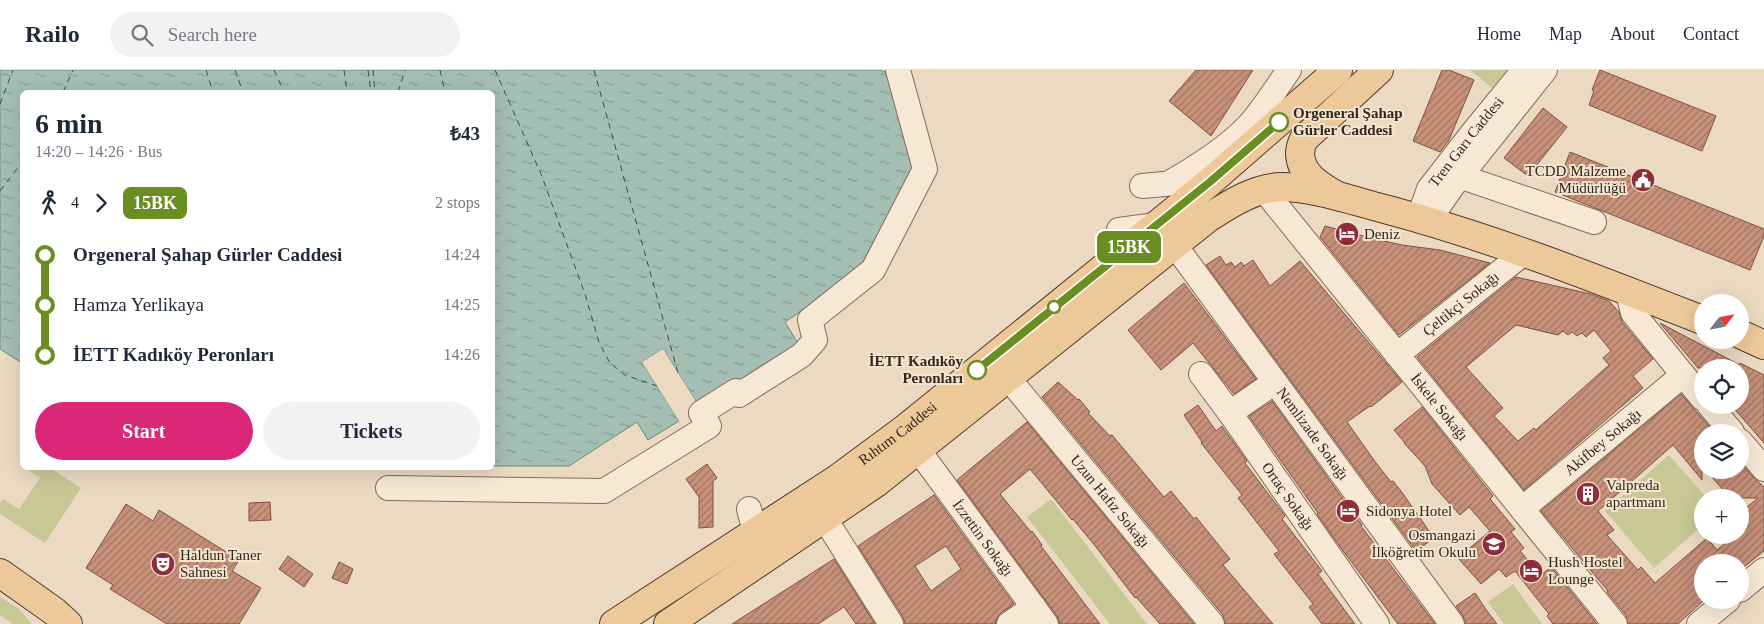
<!DOCTYPE html>
<html lang="en">
<head>
<meta charset="utf-8">
<style>
	:root { --surface:#fff; --page:#f2f2f3; --text:#1f2937; --muted:#747a83; --line:#e0e1e3; --accent:#db2777 }
	body { margin:0; font-family:"Times New Roman",serif; background:var(--page); color:var(--text); height:100vh; display:flex; flex-direction:column; font-size:19px; white-space:nowrap }
	* { box-sizing:border-box; margin:0 }
	p { font-size:16px; color:var(--muted) }
	.icon { flex:none; width:28px; height:28px; fill:none; stroke:currentColor; stroke-width:2; stroke-linecap:round; stroke-linejoin:round }
	.map { position:relative; flex:1; overflow:hidden }
	.sheet { position:absolute; left:20px; top:20px; width:475px; height:380px; display:flex; flex-direction:column; background:var(--surface); border-radius:8px; box-shadow:0 5px 20px #0002 }
	.sheet>* { flex:none }
	.badge { padding:0 10px; border-radius:8px; font-size:18px; line-height:32px }
	.needle { width:32px; rotate:58deg }
	.tools { position:absolute; left:1694px; top:224px; display:grid; gap:10px }
	.tools a { display:grid; place-items:center; width:55px; height:55px; border-radius:50%; background:var(--surface); box-shadow:0 5px 20px #0002; font-size:25px }
	.map>.badge { position:absolute; translate:-50% -50%; box-shadow:0 0 0 2px #fff }
	.legs { display:flex; align-items:center; gap:8px; height:55px; padding:0 15px; font-size:16px }
	.legs p { margin-inline-start:auto }
	.headline { display:flex; align-items:center; justify-content:space-between; height:85px; padding:0 15px }
	h1 { font-size:28px; font-weight:800; line-height:38px }
	.action { display:flex; gap:10px; margin-top:auto; padding:10px 15px }
	.action a { flex:1; height:58px; border-radius:30px; background:var(--accent); color:#fff; font-size:20px; font-weight:800; line-height:58px; text-align:center }
	.action a+a { background:var(--page); color:var(--text) }
	ul { padding:0 15px; list-style:none }
	li { display:flex; align-items:center; gap:18px; height:50px; font-size:19px }
	li i { display:grid; place-items:center; width:8px; height:100%; margin:0 6px; background:currentColor }
	li i::after { content:''; width:12px; height:12px; margin:-6px; border:4px solid; border-radius:50%; background:var(--surface) }
	li p { margin-inline-start:auto }
	li:first-child i { background:linear-gradient(#0000 50%,currentColor 0) }
	li:last-child i { background:linear-gradient(currentColor 50%,#0000 0) }
	header { display:flex; align-items:center; gap:30px; box-sizing:border-box; height:70px; padding:0 25px; background:var(--surface); border-bottom:1px solid var(--line) }
	header strong { font-size:24px }
	nav { display:flex; gap:28px; margin-inline-start:auto; font-size:18px }
	.search { width:350px; height:45px; background:var(--page); display:flex; align-items:center; gap:12px; box-sizing:border-box; padding:0 18px; border-radius:28px; color:var(--muted); font-size:19px }
	.map>svg:first-child { display:block }
</style>
</head>
<body>
<header>
<strong>Railo</strong>
<div class="search"><svg class="icon" aria-label="search" viewBox="0 0 24 24"><circle cx="10" cy="10" r="6"/><path d="M15 15l6 6"/></svg>Search here</div>
<nav><a>Home</a><a>Map</a><a>About</a><a>Contact</a></nav>
</header>
<div class="map">
<svg width="1764" height="554" viewBox="0 0 1764 554">
	<defs>
		<pattern id="water-ripples" width="26" height="14" patternUnits="userSpaceOnUse" patternTransform="scale(1.25)"><rect width="26" height="14" fill="#a4beb3"/><path d="M2 4q2-2 4 0t4 0M15 11q2-2 4 0t4 0" fill="none" stroke="#869a91"/></pattern>
		<pattern id="building-hatch" width="6" height="6" patternUnits="userSpaceOnUse" patternTransform="scale(1.25)"><rect width="6" height="6" fill="#c79079"/><path d="M-1 1l2-2M0 6l6-6M5 7l2-2" fill="none" stroke="#a27563"/></pattern>
	</defs>
	<rect width="100%" height="100%" fill="#ebd9c1"/>
	<path fill="#c8c896" d="M1470,0h37l-15,18z
		M1669,385l37,42 -4,1v28l-48,42 -49,-57z
		M25,398h25l31,20 -36,55 -45,-29v-11l3,-4 16,10 21,-31z
		M1051,429l96,125h-37l-83,-107z
		M1513,514l29,40h-38l-16,-22z
		M0,527l18,11 14,16h-20l-12,-9z"/>
	<path fill="url(#water-ripples)" stroke="#6b8b7f" d="M0,0h879l7,2 30,99 -50,97 -81,54 14,23 -99,63 -37,-59 -21,13 37,59 -31,19 -11,-18 -68,44h-76l-1,-374h-470v271l-22,-14z"/>
	<path fill="#ebd9c1" d="M663,279l37,59 -2,2 -36,-58 -17,11 36,57 -2,1 -37,-59z"/>
	<g fill="none" stroke-linecap="round" stroke-linejoin="round">
		<path stroke="#2d534c" stroke-width="1" stroke-dasharray="6 5" stroke-linecap="butt" d="M206,0l7,22
			M235,0l8,22
			M274,0l10,22
			M344,0l3,22
			M368,0l3,22
			M373,0l2,22
			M440,0l5,22
			M495,0l46,104 44,120 14,48 11,21 15,12 32,11
			M594,0l84,303
			M63,22l10,-22
			M398,22l7,-22
			M0,34l13,-34
			M0,121l22,-29"/>
	</g>
	<path fill="url(#building-hatch)" stroke="#815241" fill-rule="evenodd" d="M1196,0h57l-42,66 -42,-35z
		M1442,0h7l25,10 -25,60 -9,12 -27,-11z
		M1600,0l116,46 -14,35 -113,-46 5,-14 -2,-1z
		M1543,38l24,19 -39,49 -24,-18z
		M1570,82l194,77v7l-14,34 -195,-78z
		M1325,156l46,12 31,7 38,5 50,13 -91,72 -79,-98z
		M1220,186l6,9 5,-3 4,5 6,-5 3,4 9,-6 17,26 30,-25 102,121 -31,25 -1,-1 -23,16 29,41 15,19 2,-1 8,10 33,47 -18,13 -210,-286z
		M1516,207l75,17 18,7 10,11 3,10 31,37 -20,17 10,12 -119,102 -107,-133zM1516,255l42,10 5,-4 5,4 4,-3 5,4 5,-3 4,4 8,-7 17,21 -8,7 6,7 -73,65 -2,-2 -16,13 -24,-25 9,-8 -37,-41z
		M1184,213l72,96 -22,15 -41,-51 -32,27 -33,-40z
		M1660,253l80,42v-2l24,12v68l-33,-38h9v-37h-42z
		M1058,312l20,18 1,-1 11,13 -2,1 22,23 2,-1 52,62 7,-6 23,28 2,-2 34,42 -7,6 50,59h-48l-2,-9 -181,-218z
		M1681,324l33,38h-12v48l-29,-35 -75,66 16,19 -7,5 31,35 3,-3 14,16 52,-45 10,12 18,-15h5v-4l3,-3 -2,-3 7,-7 -6,-7 16,-13h-28l-24,-28h34v-8l14,16 10,9v64l-24,19v-8h-38v38h2l-26,24h-50l-2,-9 -19,-23 1,-1 -67,-80z
		M1272,331l90,124 -1,1 74,98h-37l-57,-76 -24,-34 1,-1 -69,-97z
		M1198,335l18,26 6,-5 1,2 24,33 -2,2 40,53 -3,3 40,52 -4,3 37,50h-33l-13,-17 4,-3 -39,-50 5,-3 -41,-53 4,-3 -41,-52 1,-1 -18,-27z
		M1422,337l71,89 -3,3 25,30 -4,3 13,16 -4,3 21,24 10,-8 46,57h-44l-6,-8 2,-2 -34,-43 -9,6 -7,-8 -18,15 -23,-26 32,-27 -21,-24 -9,8 -28,-31 -7,-18 -21,-23h1l-11,-13z
		M1027,352l167,202h-34l-24,-27 -1,1 -39,-51 -23,-28 -1,1 -42,-51 -30,25 31,38 1,-1 10,14 -1,1 59,78h-40l-3,-8 -100,-136z
		M707,394l10,14 -4,3v46l-14,1v-31l-13,-18z
		M934,425l80,109 -13,9 -4,5 -2,6h-90l-2,-7 -45,-71zM946,476l15,23 -30,22 -16,-25z
		M270,432l1,18 -22,1v-18z
		M126,434l27,17 6,-11 80,50 -7,11 29,17 -22,36h-72l-57,-35 3,-4 -27,-17z
		M288,486l25,18 -9,13 -25,-18z
		M834,489l41,65h-19l-12,-17 -26,17h-86z
		M339,492l14,7 -6,15 -15,-6z
		M1475,523l12,18 10,13h-31l-3,-8 -7,-10z"/>
	<g fill="none" stroke-linecap="round" stroke-linejoin="round">
		<g stroke="#836b5a" stroke-width="26">
			<g id="minor">
				<path d="M1447,102l147,50"/>
				<path d="M1171,112c26,-15 65,-40 84,-64 12,-15 23,-32 34,-48"/>
				<path d="M1142,116l45,-4"/>
				<path id="s1" d="M1264,120l351,434"/>
				<path d="M1422,149l14,-9 18,-26 91,-114"/>
				<path id="s2" d="M1422,149l1,-13 6,-17 45,-58 50,-61"/>
				<path d="M1119,160l37,-5"/>
				<path id="s3" d="M1174,174l278,380"/>
				<path d="M1631,222l-1,9 3,12 69,85"/>
				<path id="s4" d="M1397,285l128,-103"/>
				<path d="M1201,304l29,39"/>
				<path id="s5" d="M1008,308l204,246"/>
				<path id="s6" d="M1275,312l-45,31 147,211"/>
				<path d="M1709,335l23,27"/>
				<path d="M1740,371l24,28"/>
				<path id="s7" d="M919,381l127,173"/>
				<path d="M388,418l216,3 105,-65 -8,-13 35,-22 3,4 63,-40 13,-15 -5,-20 63,-50 52,-101 -27,-99"/>
				<path d="M749,439l6,23 10,13"/>
				<path id="s8" d="M1522,439l161,-134"/>
				<path d="M825,449l66,105"/>
				<path d="M1740,520l24,-20"/>
				<path d="M1009,554l25,-17"/>
				<path d="M1699,554l29,-24"/>
			</g>
		</g>
		<g stroke="#513a2e" stroke-width="30">
			<g id="major">
				<path d="M1334,124c-15,-9 -33,-19 -34,-40 0,-5 2,-11 4,-15l75,-69"/>
				<path d="M1740,264l24,11"/>
				<path d="M0,503l55,39 13,12"/>
				<path id="s9" d="M614,554l223,-145 69,-51 305,-247 127,-111"/>
				<path d="M668,554l208,-141 332,-265c22,-14 46,-30 73,-31 31,0 70,13 100,21 110,29 216,71 321,112"/>
			</g>
		</g>
		<use href="#minor" stroke="#f6e8d4" stroke-width="24"/>
		<use href="#major" stroke="#edc99a" stroke-width="28"/>
	</g>
	<g fill="none" stroke-linecap="round" stroke-linejoin="round">
		<g stroke="#fff" stroke-width="11">
			<path id="line-1" d="M977,300l234,-189 68,-59"/>
		</g>
		<use href="#line-1" stroke="#6b8e23" stroke-width="8"/>
	</g>
	<defs>
		<g id="civic-disc" transform="scale(1.25)"><circle r="9.5" fill="#8f2d3a" stroke="#f3e5d0"/><path d="M-.6-6.5H3V-4.5H.6V-3L4-1V1h2V6H-6V1h2V-1L-.6-3ZM-1.2 2.5V6h2.4V2.5Z" fill="#fff"/></g>
		<g id="hotel-disc" transform="scale(1.25)"><circle r="9.5" fill="#8f2d3a" stroke="#f3e5d0"/><path d="M-6-4.5h1.5V1H6V5H4.5V3h-9V5H-6ZM-4 0a1.8 1.8 0 1 1 3.6 0ZM.5 0V-2.5h3Q6-2.5 6 0Z" fill="#fff"/></g>
		<g id="building-disc" transform="scale(1.25)"><circle r="9.5" fill="#8f2d3a" stroke="#f3e5d0"/><path d="M-4-6H4V6H1V3H-1V6H-4ZM-2.5-4.3h1.7v1.8h-1.7ZM.8-4.3h1.7v1.8H.8ZM-2.5-1h1.7V.8h-1.7ZM.8-1h1.7V.8H.8Z" fill="#fff"/></g>
		<g id="school-disc" transform="scale(1.25)"><circle r="9.5" fill="#8f2d3a" stroke="#f3e5d0"/><path d="M0-5L7-2L0 1L-7-2ZM-4 1L0 2.5L4 1V4Q0 6-4 4Z" fill="#fff"/></g>
		<g id="theatre-disc" transform="scale(1.25)"><circle r="9.5" fill="#8f2d3a" stroke="#f3e5d0"/><path d="M-5-5.5Q0-4 5-5.5V0Q5 5 0 6Q-5 5-5 0ZM-3.3-2.5H-1v1.5H-3.3ZM1-2.5H3.3v1.5H1ZM-2.8 1Q0 5.5 2.8 1Z" fill="#fff"/></g>
	</defs>
	<g fill-rule="evenodd">
		<use href="#civic-disc" x="1643" y="110"/>
		<use href="#hotel-disc" x="1347" y="164"/>
		<use href="#building-disc" x="1588" y="424"/>
		<use href="#hotel-disc" x="1348" y="441"/>
		<use href="#school-disc" x="1494" y="474"/>
		<use href="#theatre-disc" x="163" y="494"/>
		<use href="#hotel-disc" x="1531" y="501"/>
	</g>
	<g fill="#fff" stroke="#6b8e23" stroke-width="2.5">
		<circle cx="1279" cy="52" r="9"/>
		<circle cx="1054" cy="237" r="6"/>
		<circle cx="977" cy="300" r="9"/>
	</g>
	<g text-anchor="middle" stroke-width="4" stroke-linejoin="round" paint-order="stroke">
		<g font-size="15" font-weight="bold" fill="#34251d" stroke="#f3e5d0" text-anchor="start">
			<text x="1293" y="48">Orgeneral Şahap<tspan x="1293" dy="17">Gürler Caddesi</tspan></text>
			<text x="963" y="296" text-anchor="end">İETT Kadıköy<tspan x="963" dy="17">Peronları</tspan></text>
		</g>
		<g font-size="15" fill="#34251d" stroke="#f3e5d0">
			<text dy="5" stroke="none"><textPath href="#s2" startOffset="91">Tren Garı Caddesi</textPath></text>
			<text dy="5" stroke="none"><textPath href="#s4" startOffset="82">Çeltikçi Sokağı</textPath></text>
			<text dy="5" stroke="none"><textPath href="#s1" startOffset="279">İskele Sokağı</textPath></text>
			<text dy="5" stroke="none"><textPath href="#s9" startOffset="342">Rıhtım Caddesi</textPath></text>
			<text dy="5" stroke="none"><textPath href="#s3" startOffset="235">Nemlizade Sokağı</textPath></text>
			<text dy="5" stroke="none"><textPath href="#s8" startOffset="105">Akifbey Sokağı</textPath></text>
			<text dy="5" stroke="none"><textPath href="#s6" startOffset="156">Ortaç Sokağı</textPath></text>
			<text dy="5" stroke="none"><textPath href="#s5" startOffset="160">Uzun Hafız Sokağı</textPath></text>
			<text dy="5" stroke="none"><textPath href="#s7" startOffset="108">İzzettin Sokağı</textPath></text>
		</g>
		<g font-size="15" fill="#34251d" stroke="#f3e5d0" text-anchor="start">
			<text x="1626" y="106" text-anchor="end">TCDD Malzeme<tspan x="1626" dy="17">Müdürlüğü</tspan></text>
			<text x="1364" y="169">Deniz</text>
			<text x="1606" y="420">Valpreda<tspan x="1606" dy="17">apartmanı</tspan></text>
			<text x="1366" y="446">Sidonya Hotel</text>
			<text x="1476" y="470" text-anchor="end">Osmangazi<tspan x="1476" dy="17">İlköğretim Okulu</tspan></text>
			<text x="180" y="490">Haldun Taner<tspan x="180" dy="17">Sahnesi</tspan></text>
			<text x="1548" y="497">Hush Hostel<tspan x="1548" dy="17">Lounge</tspan></text>
		</g>
	</g>
</svg>
<div class="tools">
<a><svg class="needle" viewBox="-14 -14 28 28"><path d="M0-13l5 13h-10z" fill="#e53935"/><path d="M0 13l5-13h-10z" fill="#747a83"/></svg></a>
<a><svg class="icon" aria-label="locate" viewBox="0 0 24 24"><circle cx="12" cy="12" r="6"/><path d="M12 2v4M12 18v4M2 12h4M18 12h4"/></svg></a>
<a><svg class="icon" aria-label="layers" viewBox="0 0 24 24"><path d="M12 4l9 5-9 5-9-5zM3 14l9 5 9-5"/></svg></a>
<a>+</a>
<a>−</a>
</div>
<b class="badge" style="left:1129px;top:177px;background:#6b8e23;color:#fff">15BK</b>
<section class="sheet">
<div class="headline"><div><h1>6 min</h1><p>14:20 – 14:26 · Bus</p></div><b>₺43</b></div>
<div class="legs"><svg class="icon" aria-label="walk" viewBox="0 0 24 24"><circle cx="13" cy="4" r="2"/><path d="M13 8l-2 6 4 7M11 14l-3 7M7 12l3-4h3l4 4"/></svg>4<svg class="icon" aria-label="forward" viewBox="0 0 24 24"><path d="M9 5l7 7-7 7"/></svg><b class="badge" style="background:#6b8e23;color:#fff">15BK</b><p>2 stops</p></div>
<ul>
<li><i style="color:#6b8e23"></i><b>Orgeneral Şahap Gürler Caddesi</b><p>14:24</p></li>
<li><i style="color:#6b8e23"></i><span>Hamza Yerlikaya</span><p>14:25</p></li>
<li><i style="color:#6b8e23"></i><b>İETT Kadıköy Peronları</b><p>14:26</p></li>
</ul>
<div class="action"><a>Start</a><a>Tickets</a></div>
</section>
</div>
</body>
</html>
